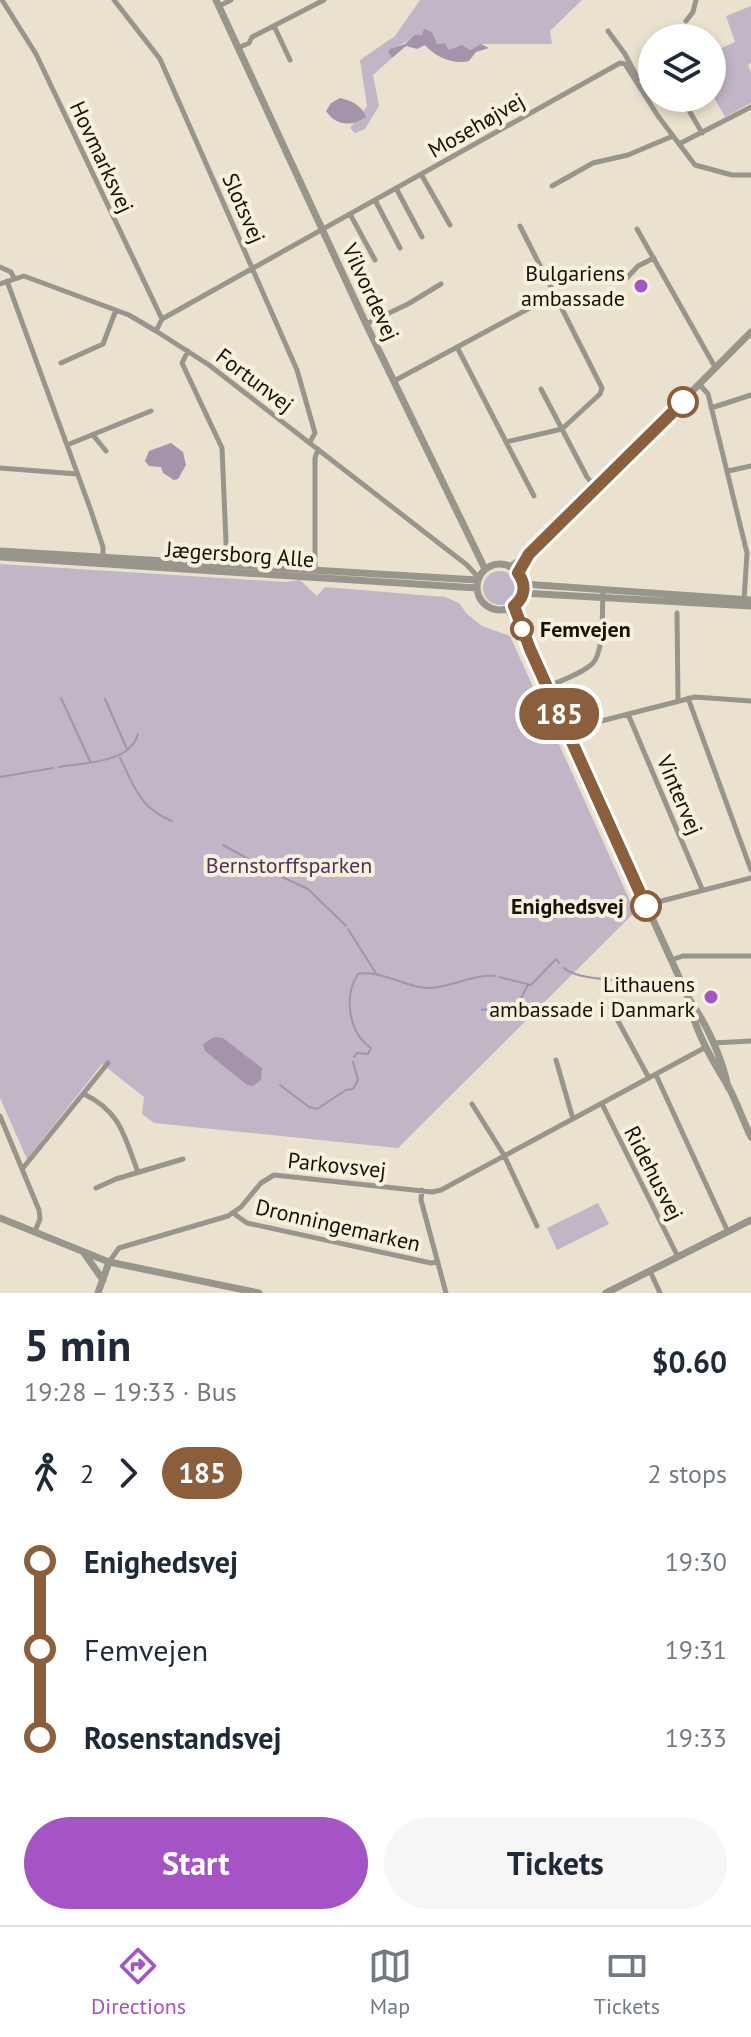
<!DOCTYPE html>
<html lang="en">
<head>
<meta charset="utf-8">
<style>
	:root { --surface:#fff; --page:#f6f6f7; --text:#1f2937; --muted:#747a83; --line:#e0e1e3; --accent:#a554c5 }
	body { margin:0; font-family:"PT Sans",sans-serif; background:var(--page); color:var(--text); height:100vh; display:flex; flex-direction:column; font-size:30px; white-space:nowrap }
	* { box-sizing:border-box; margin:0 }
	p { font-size:26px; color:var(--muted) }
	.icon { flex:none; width:44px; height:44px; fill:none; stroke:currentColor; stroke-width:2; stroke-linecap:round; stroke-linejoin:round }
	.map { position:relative; height:1293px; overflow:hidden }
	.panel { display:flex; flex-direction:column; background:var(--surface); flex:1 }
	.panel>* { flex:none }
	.badge { padding:0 16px; border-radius:26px; font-size:28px; line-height:52px }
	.fabs { position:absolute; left:638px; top:24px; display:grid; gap:16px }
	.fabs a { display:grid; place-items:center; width:88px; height:88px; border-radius:50%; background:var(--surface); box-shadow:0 4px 12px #0003; font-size:40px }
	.map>.badge { position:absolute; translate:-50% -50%; box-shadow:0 0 0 4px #fff }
	.legs { display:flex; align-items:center; gap:12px; height:88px; padding:0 24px; font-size:26px }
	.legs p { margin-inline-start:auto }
	.overview { display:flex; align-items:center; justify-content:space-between; height:136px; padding:0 24px }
	h1 { font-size:44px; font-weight:600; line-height:60px }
	.cta { display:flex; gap:16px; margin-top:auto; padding:16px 24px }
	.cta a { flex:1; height:92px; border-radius:48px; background:var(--accent); color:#fff; font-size:32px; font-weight:600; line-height:92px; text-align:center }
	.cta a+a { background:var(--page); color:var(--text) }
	ul { padding:0 24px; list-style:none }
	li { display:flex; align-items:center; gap:28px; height:88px; font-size:30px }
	li i { display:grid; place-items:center; width:12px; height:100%; margin:0 10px; background:currentColor }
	li i::after { content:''; width:20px; height:20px; margin:-10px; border:6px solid; border-radius:50%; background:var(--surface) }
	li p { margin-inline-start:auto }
	li:first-child i { background:linear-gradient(#0000 50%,currentColor 0) }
	li:last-child i { background:linear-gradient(currentColor 50%,#0000 0) }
	.tabs { display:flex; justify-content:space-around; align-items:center; height:112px; border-top:2px solid var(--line); background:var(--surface); font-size:22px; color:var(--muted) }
	.tabs a { display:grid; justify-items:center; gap:4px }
	.tabs .on { color:var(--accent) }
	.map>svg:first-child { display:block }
</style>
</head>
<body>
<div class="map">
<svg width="751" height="1293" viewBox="0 0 751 1293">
	<rect width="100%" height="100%" fill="#eae2cf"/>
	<path fill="#c1b6c6" d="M420,0h162l-32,31 2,13h-71l-11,6 -6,-3 -16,3 -3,-7 -8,1 -5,-5 -18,-4c-8,9 -16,10 -26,17l4,6 -19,17 6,31 -14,23 -10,4 -5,-5 17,-22 -7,-46 35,-24z
		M751,6v57l-3,2 3,8v30l-26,14 -13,-23v-42l23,-10 -9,-26z
		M0,564l285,18 15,-2 17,16 8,-9 120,10 14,6 8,11 15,12 28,10 125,276 -237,236 -244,-25 -12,-9 2,-17 -42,-33 -75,95 -27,-61z
		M483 588a17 17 0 1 1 34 0a17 17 0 1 1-34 0Z
		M598,1203l11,21 -52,26 -10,-22z"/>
	<path fill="#a493ab" d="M424,29l8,3 5,12 8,-1 4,7 13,-5 8,5 11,-6 8,4 -13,4 -7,9c-15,4 -34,-4 -44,-16l-8,4 -11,-3 -14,12 -4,-6 2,-3 15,-5 9,-9h8z
		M340,98c10,2 22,7 26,19 -15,10 -30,9 -40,-6l5,-8z
		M171,443l12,9 3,13 -8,14 -4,1 -11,-7 -2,-6 -12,-1 -4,-5 4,-10z
		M214,1037l9,1 39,30 -1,12 -8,6 -6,-1 -42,-34 -2,-7z"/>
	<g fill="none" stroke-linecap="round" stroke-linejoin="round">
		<path stroke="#a493ab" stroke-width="2" d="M61,698l29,63
			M105,699l22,50
			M120,758c15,29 19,50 52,63
			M59,767c27,-5 70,-3 79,-33
			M0,777l53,-9
			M223,845l38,21
			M265,869l43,20 38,37
			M348,929l29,46
			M564,968c14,13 62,12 82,14
			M499,977l32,8 25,-26 3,4
			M521,998l7,-13
			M482,1010l35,-8
			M354,1057l3,-4 11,1 3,-6c-22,-15 -28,-51 -13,-74 23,-4 45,12 68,14 23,1 45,-14 69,-12
			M280,1085l29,22 8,2 29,-19 7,-1 5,-9 -5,-18"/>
		<path stroke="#98958d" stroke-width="5" d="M2,0l34,54 126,265 -6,12
			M114,0l46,59 137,311 18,63 -5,9
			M219,6l12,-6
			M686,21l7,-9 3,-12
			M274,26l16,34
			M608,31l17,23 13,25
			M238,48l11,-5 3,-6 72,-37
			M682,98l20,35
			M679,144l72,-37
			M421,174l29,51
			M552,186l41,-23 35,-8 45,-19
			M396,188l26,49
			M375,200l25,48
			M350,214l25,46
			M637,229l78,138
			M0,267l11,5 3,6
			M7,281l83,227 13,39v11
			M624,281l14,-15 16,-8
			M0,284l24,-8 105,39 27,16 53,34 258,200 11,12
			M162,319l458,-256 5,1 33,52 37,49 37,10h19
			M366,324l42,-20 33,-20
			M457,347l77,149
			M188,351l-6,12 40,85 5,118
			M61,363l42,-19 13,-34
			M394,381l162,-87
			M700,385l8,9 39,159 -3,47
			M541,389l46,88 9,11
			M711,408l40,-13
			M93,435l13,16
			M506,442l56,-13 38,-35 2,-6 -82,-162
			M67,445l84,-34
			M0,468l77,6
			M728,471l23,-5
			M315,570v-112l3,-9
			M677,613l1,88
			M547,687c14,-7 35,-13 46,-24 11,-12 9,-52 10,-69
			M688,698l63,172
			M628,714l74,175
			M566,730l129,-33 56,4
			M646,905l105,-27
			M671,960l12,-4h68
			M611,1008l38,70
			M713,1043l38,-2
			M556,1060l17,59
			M656,1075l72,157
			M84,1094c37,18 40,42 54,78
			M472,1104l32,51 33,71
			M602,1104l76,153
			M0,1116l39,94 1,9 -5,12
			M23,1168l85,-105
			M96,1188l20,-9 67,-20
			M422,1190l-1,10 25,93
			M233,1213l14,10 184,40 7,-1
			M109,1262l10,-14 109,-32 13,-9 20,-24 13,-8 158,17 9,-2 265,-143
			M650,1271l10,22"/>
		<path stroke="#98958d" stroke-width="7" d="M216,0l150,324 119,245
			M0,551l477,29
			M0,557l477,31
			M477 587a23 23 0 1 1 46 0a23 23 0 1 1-46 0Z
			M510,567l19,-13 33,-32 189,-190
			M523,584l228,16
			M523,593l228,13
			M508,609l22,40 159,350c17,24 33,58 39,88
			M689,1001c6,30 23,59 39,85 9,16 15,35 23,51
			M0,1218l109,44 150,31
			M84,1253l19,27
			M98,1293l11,-31
			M606,1293l145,-73"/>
	</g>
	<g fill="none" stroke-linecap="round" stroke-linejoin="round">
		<g stroke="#fff" stroke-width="18">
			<path id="line-1" d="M646,906l-116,-257 -16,-43c12,-10 12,-22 4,-33l11,-19 154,-152"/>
		</g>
		<use href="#line-1" stroke="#8b5e3c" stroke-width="12"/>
	</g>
	<g fill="#a554c5" stroke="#f7f0dc" stroke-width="3">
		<circle cx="641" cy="286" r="8"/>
		<circle cx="711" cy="997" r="8"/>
	</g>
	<g fill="#fff" stroke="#8b5e3c" stroke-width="4">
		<circle cx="683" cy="402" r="14"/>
		<circle cx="522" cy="629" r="10"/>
		<circle cx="646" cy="906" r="14"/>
	</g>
	<g text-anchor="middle" stroke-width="8" stroke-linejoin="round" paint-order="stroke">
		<g font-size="22" fill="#15120c" stroke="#f7f0dc">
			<text transform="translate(476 125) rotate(-30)" y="8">Mosehøjvej</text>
			<text transform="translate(102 157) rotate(65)" y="8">Hovmarksvej</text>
			<text transform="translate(244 208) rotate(66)" y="8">Slotsvej</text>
			<text transform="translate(371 292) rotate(65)" y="8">Vilvordevej</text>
			<text transform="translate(255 380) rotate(37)" y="8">Fortunvej</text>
			<text transform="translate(240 554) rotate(4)" y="8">Jægersborg Alle</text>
			<text transform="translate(680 795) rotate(67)" y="8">Vintervej</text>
			<text transform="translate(337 1165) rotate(6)" y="8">Parkovsvej</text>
			<text transform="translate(654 1173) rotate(63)" y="8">Ridehusvej</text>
			<text transform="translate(338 1225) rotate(13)" y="8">Dronningemarken</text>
		</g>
		<g font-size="22" fill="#15120c" stroke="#f7f0dc" text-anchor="end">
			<text x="625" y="281">Bulgariens<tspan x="625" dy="25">ambassade</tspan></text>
			<text x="695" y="992">Lithauens<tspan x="695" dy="25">ambassade i Danmark</tspan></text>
		</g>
		<g font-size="22" font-weight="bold" fill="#15120c" stroke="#f7f0dc" text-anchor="start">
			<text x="540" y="637">Femvejen</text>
			<text x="624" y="914" text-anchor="end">Enighedsvej</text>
		</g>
		<g font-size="22" fill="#4d3358" stroke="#f7f0dc">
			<text x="289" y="873">Bernstorffsparken</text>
		</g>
	</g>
</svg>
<div class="fabs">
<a><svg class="icon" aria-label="layers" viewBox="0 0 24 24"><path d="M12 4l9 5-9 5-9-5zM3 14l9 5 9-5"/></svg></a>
</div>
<b class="badge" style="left:559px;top:714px;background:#8b5e3c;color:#fff">185</b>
</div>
<section class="panel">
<div class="overview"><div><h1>5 min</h1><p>19:28 – 19:33 · Bus</p></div><b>$0.60</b></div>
<div class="legs"><svg class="icon" aria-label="walk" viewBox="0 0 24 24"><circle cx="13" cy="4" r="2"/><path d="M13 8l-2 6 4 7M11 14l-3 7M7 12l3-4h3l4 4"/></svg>2<svg class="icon" aria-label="forward" viewBox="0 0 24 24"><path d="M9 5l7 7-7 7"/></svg><b class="badge" style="background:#8b5e3c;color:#fff">185</b><p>2 stops</p></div>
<ul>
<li><i style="color:#8b5e3c"></i><b>Enighedsvej</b><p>19:30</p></li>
<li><i style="color:#8b5e3c"></i><span>Femvejen</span><p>19:31</p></li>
<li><i style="color:#8b5e3c"></i><b>Rosenstandsvej</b><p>19:33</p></li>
</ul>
<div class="cta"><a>Start</a><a>Tickets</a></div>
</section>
<nav class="tabs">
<a class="on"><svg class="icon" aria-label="directions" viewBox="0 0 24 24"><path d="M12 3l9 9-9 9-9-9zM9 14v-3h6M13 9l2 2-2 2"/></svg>Directions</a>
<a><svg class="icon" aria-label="map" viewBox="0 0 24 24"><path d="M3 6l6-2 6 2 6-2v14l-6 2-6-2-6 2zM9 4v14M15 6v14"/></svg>Map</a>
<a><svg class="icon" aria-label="tickets" viewBox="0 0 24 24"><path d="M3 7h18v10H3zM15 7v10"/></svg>Tickets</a>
</nav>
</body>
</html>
